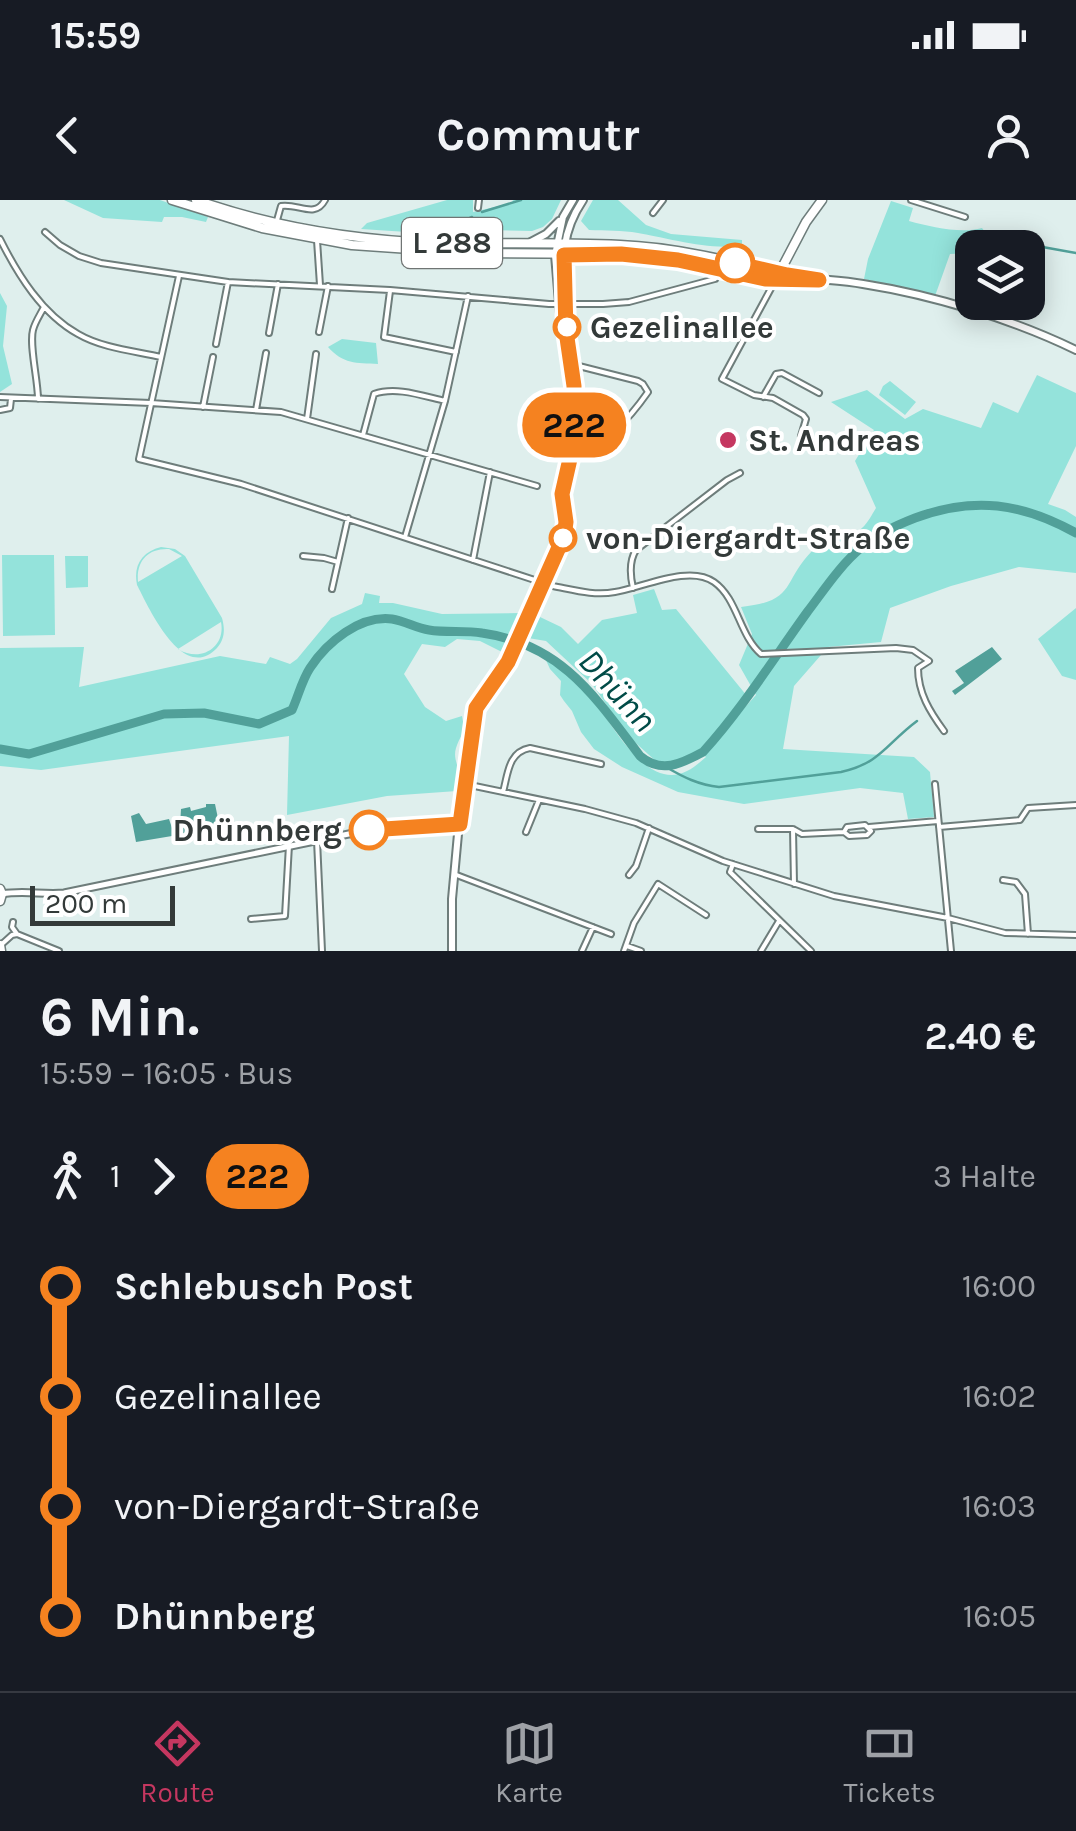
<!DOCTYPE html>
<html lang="de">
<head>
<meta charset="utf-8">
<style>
	:root { --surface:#171b24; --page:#242831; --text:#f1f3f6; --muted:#9ea1a6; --line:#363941; --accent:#c53760 }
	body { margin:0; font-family:Karla,sans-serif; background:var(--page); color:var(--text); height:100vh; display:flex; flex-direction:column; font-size:38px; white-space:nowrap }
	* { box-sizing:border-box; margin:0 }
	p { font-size:32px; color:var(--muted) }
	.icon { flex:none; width:55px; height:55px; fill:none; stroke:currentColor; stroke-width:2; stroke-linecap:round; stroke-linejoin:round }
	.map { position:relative; height:751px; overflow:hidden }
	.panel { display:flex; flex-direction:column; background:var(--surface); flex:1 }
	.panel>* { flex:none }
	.badge { padding:0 20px; border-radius:32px; font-size:35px; line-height:65px }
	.controls { position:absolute; left:955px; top:30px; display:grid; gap:20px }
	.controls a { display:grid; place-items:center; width:90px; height:90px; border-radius:20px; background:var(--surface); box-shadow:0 5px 25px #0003; font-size:50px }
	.scale { position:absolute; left:30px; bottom:25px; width:145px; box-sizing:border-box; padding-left:10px; border:5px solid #333a39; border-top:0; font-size:28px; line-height:35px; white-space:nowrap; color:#333a39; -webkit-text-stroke:8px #fff; paint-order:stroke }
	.map>.badge { position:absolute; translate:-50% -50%; box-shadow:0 0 0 5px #fff }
	.legs { display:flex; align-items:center; gap:15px; height:110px; padding:0 40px; font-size:32px }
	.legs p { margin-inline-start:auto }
	.headline { display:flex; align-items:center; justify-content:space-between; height:170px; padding:0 40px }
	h1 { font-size:55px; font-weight:700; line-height:75px }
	ul { padding:0 40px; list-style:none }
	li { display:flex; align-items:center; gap:35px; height:110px; font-size:38px }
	li i { display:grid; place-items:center; width:15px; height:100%; margin:0 12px; background:currentColor }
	li i::after { content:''; width:25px; height:25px; margin:-12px; border:8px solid; border-radius:50%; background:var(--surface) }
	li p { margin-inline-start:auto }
	li:first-child i { background:linear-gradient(#0000 50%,currentColor 0) }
	li:last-child i { background:linear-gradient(currentColor 50%,#0000 0) }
	.status { display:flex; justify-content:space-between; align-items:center; height:70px; padding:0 50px; background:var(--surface); direction:ltr }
	.status svg { height:28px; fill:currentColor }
	header { display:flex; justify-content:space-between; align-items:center; height:130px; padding:0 40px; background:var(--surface); font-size:45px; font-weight:700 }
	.menu { display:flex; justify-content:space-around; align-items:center; height:140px; border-top:2px solid var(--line); background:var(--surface); font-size:28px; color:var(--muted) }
	.menu a { display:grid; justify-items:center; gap:5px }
	.menu .selected { color:var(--accent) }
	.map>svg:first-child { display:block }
</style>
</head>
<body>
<div class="status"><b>15:59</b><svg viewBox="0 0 49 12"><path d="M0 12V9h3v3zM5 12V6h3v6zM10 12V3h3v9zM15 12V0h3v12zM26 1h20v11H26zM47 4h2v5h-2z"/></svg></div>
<header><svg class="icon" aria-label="back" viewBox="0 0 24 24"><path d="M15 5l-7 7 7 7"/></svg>Commutr<svg class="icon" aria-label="person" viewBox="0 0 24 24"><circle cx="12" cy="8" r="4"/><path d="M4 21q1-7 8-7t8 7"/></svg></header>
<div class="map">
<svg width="1076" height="751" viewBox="0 0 1076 751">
	<rect width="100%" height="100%" fill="#dfefed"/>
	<path fill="#94e3db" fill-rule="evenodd" d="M64,0h96l48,17 -2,5 -24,-5h-18l-2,5 -59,-4z
		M447,0h26v12l39,-9 1,-3h48l-9,19 -9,8 -11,4 -44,-1 -50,4 -77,-5 6,-6z
		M593,0h25l28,25 25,9 71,6v4c-22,9 -79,-7 -104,-11 -16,-3 -33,-2 -49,-3l-8,-9z
		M891,1l22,7 -4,13c22,6 52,13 73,7l14,19 -24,1v5l-22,1 -15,42 -71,-17 4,-20z
		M0,93l7,13 -4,40 9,38 -12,8z
		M342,139l34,4 2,21c-22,-1 -35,0 -50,-17z
		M1037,175l39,18v53l-28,58 17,6 11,7v56l-57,-6 -68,19 -61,22 -9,34 -53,5 -34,39 -11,63 131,8 16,15 4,45 -26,2 -5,-26 -43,-5 -116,16 -66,-12 -56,-25 -28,-18 -13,-17 -9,-21 -8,-10 -4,-6 1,-14 -11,-12 -6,-13 3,-3c13,13 29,23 40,37 21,26 57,103 100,81 7,-3 13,-9 19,-14l-3,-3 53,-59 -17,-30 13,-31 -11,-27c56,-6 40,-24 71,-56 13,-13 38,-11 50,-23 6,-5 10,-14 14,-20l-21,-47 19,-31 -43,-28 36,-12 38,29 18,-10 58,19 12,-26 25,11z
		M890,181l26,21 -11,13 -26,-20 4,-9z
		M161,347l14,2 10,7 37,62c3,11 3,21 -5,30 -34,36 -68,-40 -80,-63 -4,-20 5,-33 24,-38zM169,349l13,7 -44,26c-2,-21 10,-34 31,-33zM221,422c5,26 -21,41 -43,27z
		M2,355h52l1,80 -52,1z
		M65,356h23v31l-22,1z
		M654,389l8,21 14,-1 71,87 -34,44 -23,21 -31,3 -31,-28 -36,-52 -46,-43 -18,-3 12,-21 21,10 17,17 24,-24 35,-7 -4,-18z
		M365,393l15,3 -1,7h14l49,11 78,-1 -18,39 -22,-11 -23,-2 -12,8 -23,-3 -18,30 21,33 21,14 16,-5c4,19 -1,17 -6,32 -3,10 2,17 3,25 1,6 -1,12 -2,18l-70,5 -100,19 2,-79 -248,34 -41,-4v-118l84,-1 -5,40 141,-31 46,8 4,-7 20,7 7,-5 34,-41 31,-14z
		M1076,408v72l-14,-4 -24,-37z"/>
	<path fill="#51a099" d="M992,447l10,12 -47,36 -3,-4 12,-8 -9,-12z
		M206,604h9l5,24 -84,14 -5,-26 8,-3 7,11 23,-5 3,9 8,-2 1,-17 9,-2 1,4 15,-4z"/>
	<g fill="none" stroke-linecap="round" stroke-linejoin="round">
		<path stroke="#51a099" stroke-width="2.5" d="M482,12l39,-12
			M431,34l11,-8 12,-1 18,-8
			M1037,46l39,7
			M666,567c17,10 33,18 53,20l122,-15c40,-9 45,-28 76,-51"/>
		<path stroke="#51a099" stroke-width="9" d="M0,549l29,5 135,-40 40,-1 55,11 33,-14c6,-13 10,-30 18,-42 17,-26 50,-53 82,-49 13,2 24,9 37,11 17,3 36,0 53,3 80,11 114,65 158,123 21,18 41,8 63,-4 39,-43 71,-94 105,-141 16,-21 33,-47 54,-64 15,-13 35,-22 53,-29 59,-22 107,-15 161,15"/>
		<g stroke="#6e7d7b" stroke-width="8">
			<path id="minor" d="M911,0l54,17
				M478,8l1,-8
				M653,13l10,-13
				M274,31l7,-25c17,-3 34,13 44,-6
				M45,32l15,13 19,11 22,7 127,19 162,8 159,14h54l26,-2 86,-23
				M0,39c18,36 42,75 78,95 24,14 56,17 83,23
				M317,40l3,45
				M179,76l-40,183 102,25 312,102c21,4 41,10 62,6 27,-4 74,-28 99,-10 24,17 25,53 47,72l135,-6 17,2 16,11 -11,7c0,25 12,44 26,63
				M775,81l-53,98 32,16 19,3 30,17 3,4 -5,17
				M390,91l-6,46 72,15
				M319,132l9,-46
				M269,133l9,-49
				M216,144l12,-62
				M571,164l67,17 5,3 5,8c-19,27 -42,54 -76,58
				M0,197l151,6 130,9 256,74
				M763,197l13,-23 6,-1 37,20
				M38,199c0,-19 -9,-54 -5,-69 2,-8 7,-15 11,-23
				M203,207l10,-50
				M0,210l10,-2 1,-9
				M256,210l10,-57
				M307,219l9,-65
				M363,235l11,-41c22,-8 49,2 71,7
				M405,337l40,-136 23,-105
				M303,356l21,2 14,4
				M473,360l17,-88
				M633,388c-3,-13 -4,-27 3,-38l91,-70 13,-7
				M332,389l16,-71
				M465,584l120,25 51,14 87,38 111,35 114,22 57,15 71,2
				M935,584l16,167
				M503,592c5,-18 5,-40 27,-44l71,16
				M869,627l69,-6
				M939,627l81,-7 8,-12 48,-3
				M758,629h35
				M526,632l13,-32
				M317,640l5,111
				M733,664l-3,8 81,79
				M454,674l157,60
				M629,675l7,-9 13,-38
				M1003,680l13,2 9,12 3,40
				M794,684l-1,-55 9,5 42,-2 5,4 18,-1 4,-4 -6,-6 -18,2 -3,5
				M251,719l34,-3 4,-71
				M13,722l-1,5 5,7
				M2,744l10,-9 5,-1 42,17
				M627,746l14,5
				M582,751l11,-24
				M624,751l10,-28 24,-39 48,31
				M761,751l18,-30"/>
		</g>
		<g stroke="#6e7d7b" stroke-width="9">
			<path id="tertiary" d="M2,694c21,-4 41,1 62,-1l304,-63 91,-6"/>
		</g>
		<g stroke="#6e7d7b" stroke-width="10">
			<path id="secondary" d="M529,43l17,-9 13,-13
				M778,73c28,7 57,6 85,11 70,11 149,35 213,66
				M775,81l23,-1
				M566,130c2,-50 -14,-84 17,-130
				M452,751v-52l6,-65 18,-125 32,-48 58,-134 -4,-34 10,-43 2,-64 -6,-42 -8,-30 -5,-59 8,-38 10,-17"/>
		</g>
		<g stroke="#6e7d7b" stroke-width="11">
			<path id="primary" d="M172,0l90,28 90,17 115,8 154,1 58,6 96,21 31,-59 16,-22
				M196,0c77,27 159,40 240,43 61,1 123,-1 184,2 53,2 106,15 158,28
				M0,689l2,5 -2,7
				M0,745l1,6"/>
		</g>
		<use href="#minor" stroke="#fff" stroke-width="4"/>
		<use href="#tertiary" stroke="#fff" stroke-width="5"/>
		<use href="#secondary" stroke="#fff" stroke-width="6"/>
		<use href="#primary" stroke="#fff" stroke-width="8"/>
	</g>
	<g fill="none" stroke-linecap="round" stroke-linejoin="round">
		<g stroke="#fff" stroke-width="22">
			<path id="line-1" d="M369,630l91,-6 16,-116 32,-46 56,-126 2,-14 -4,-28 10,-44 2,-32v-32l-8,-55 -2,-76 57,-1 57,6 87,19 54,1 -32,-5 -52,-12"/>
		</g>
		<use href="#line-1" stroke="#f58220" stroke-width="15"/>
	</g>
	<g fill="#fff" stroke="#f58220" stroke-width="5">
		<circle cx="735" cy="63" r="18"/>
		<circle cx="567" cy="127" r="12"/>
		<circle cx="563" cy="338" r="12"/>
		<circle cx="369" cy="630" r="18"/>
	</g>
	<circle fill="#c53760" stroke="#fff" stroke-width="4" cx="728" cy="240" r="10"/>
	<g text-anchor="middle" stroke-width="8" stroke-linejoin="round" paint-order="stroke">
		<rect fill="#fff" stroke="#707574" stroke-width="2.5" x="402" y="18" width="100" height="50" rx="8"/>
		<g font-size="30" font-weight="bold" fill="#333a39">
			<text x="452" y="53">L 288</text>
		</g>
		<g font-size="32" font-weight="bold" fill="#333a39" stroke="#fff" text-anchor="start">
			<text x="590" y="138">Gezelinallee</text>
			<text x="586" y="349">von-Diergardt-Straße</text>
			<text x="342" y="641" text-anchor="end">Dhünnberg</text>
		</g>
		<g font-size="32" font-weight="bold" fill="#333a39" stroke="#fff" text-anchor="start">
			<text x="748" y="251">St. Andreas</text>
		</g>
		<g font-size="35" font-style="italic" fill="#004b47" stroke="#fff">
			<text transform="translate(618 490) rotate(48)" y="12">Dhünn</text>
		</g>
	</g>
</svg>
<div class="controls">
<a><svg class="icon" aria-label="layers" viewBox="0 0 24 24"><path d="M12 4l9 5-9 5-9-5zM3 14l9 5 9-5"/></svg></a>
</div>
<div class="scale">200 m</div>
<b class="badge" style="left:574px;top:225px;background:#f58220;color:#111">222</b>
</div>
<section class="panel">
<div class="headline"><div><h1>6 Min.</h1><p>15:59 – 16:05 · Bus</p></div><b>2.40 €</b></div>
<div class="legs"><svg class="icon" aria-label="walk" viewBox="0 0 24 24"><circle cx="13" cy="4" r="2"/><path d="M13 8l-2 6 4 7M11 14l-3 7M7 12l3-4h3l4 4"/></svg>1<svg class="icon" aria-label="forward" viewBox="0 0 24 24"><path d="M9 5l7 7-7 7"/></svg><b class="badge" style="background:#f58220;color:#111">222</b><p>3 Halte</p></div>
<ul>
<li><i style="color:#f58220"></i><b>Schlebusch Post</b><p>16:00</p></li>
<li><i style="color:#f58220"></i><span>Gezelinallee</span><p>16:02</p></li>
<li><i style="color:#f58220"></i><span>von-Diergardt-Straße</span><p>16:03</p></li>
<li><i style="color:#f58220"></i><b>Dhünnberg</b><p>16:05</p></li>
</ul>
</section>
<nav class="menu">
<a class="selected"><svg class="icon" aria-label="directions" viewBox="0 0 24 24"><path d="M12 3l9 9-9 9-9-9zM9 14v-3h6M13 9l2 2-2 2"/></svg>Route</a>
<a><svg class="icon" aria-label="map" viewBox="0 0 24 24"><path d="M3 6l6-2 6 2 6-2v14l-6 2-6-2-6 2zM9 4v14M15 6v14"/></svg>Karte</a>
<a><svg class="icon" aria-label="tickets" viewBox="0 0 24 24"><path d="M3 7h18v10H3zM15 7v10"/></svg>Tickets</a>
</nav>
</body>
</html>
